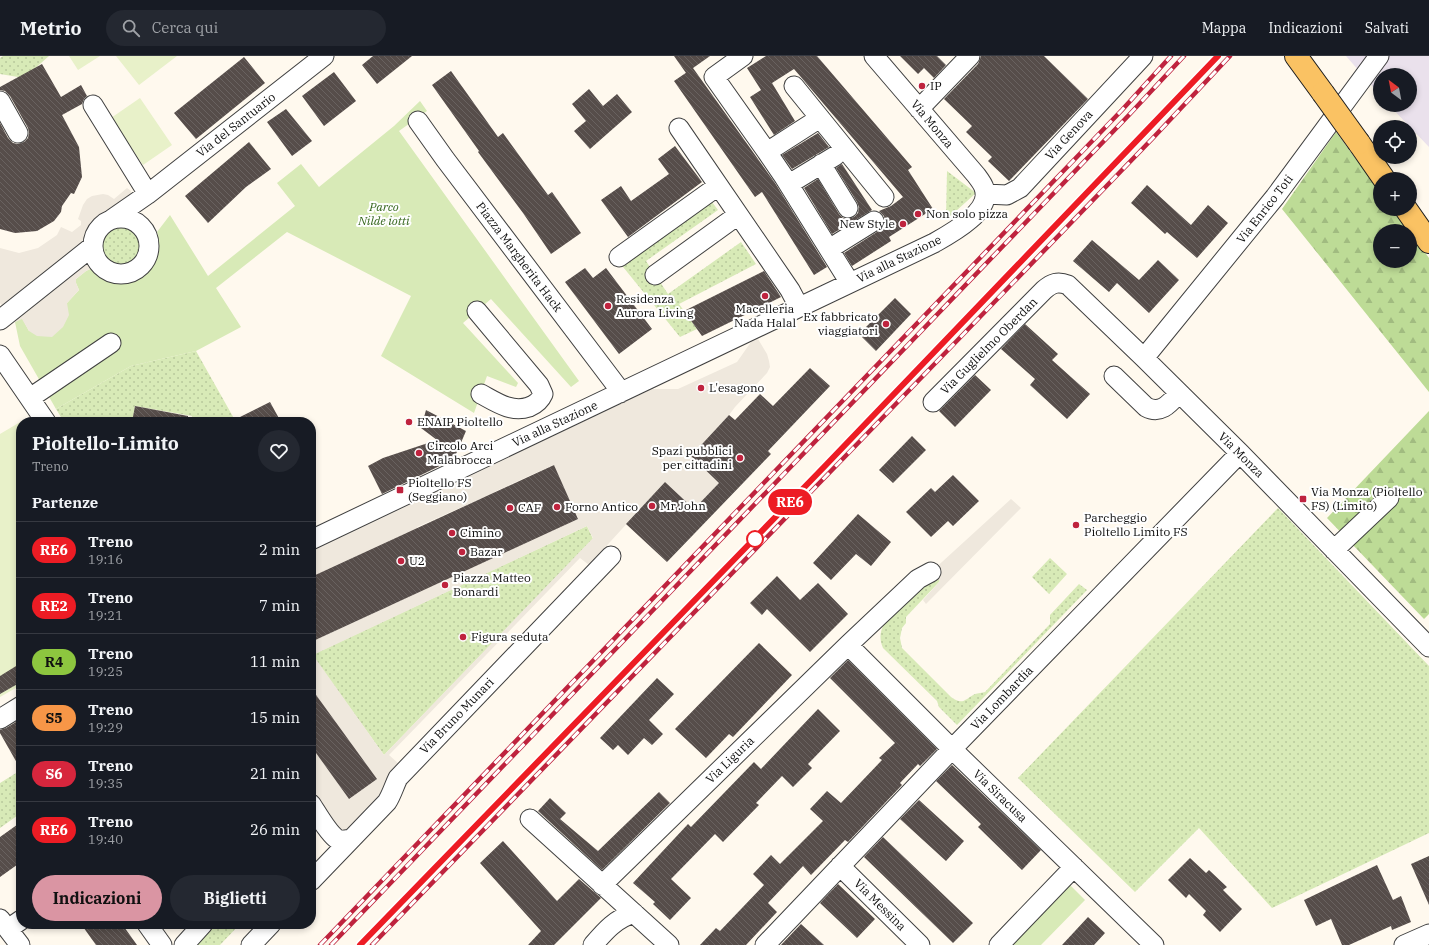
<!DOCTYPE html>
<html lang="it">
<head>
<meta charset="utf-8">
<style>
	:root { --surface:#171b24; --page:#242831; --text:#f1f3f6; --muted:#9ea1a6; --line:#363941; --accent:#da95a3 }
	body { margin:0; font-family:"IBM Plex Serif",serif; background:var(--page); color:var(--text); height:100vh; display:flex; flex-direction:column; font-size:15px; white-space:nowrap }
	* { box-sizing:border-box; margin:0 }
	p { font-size:13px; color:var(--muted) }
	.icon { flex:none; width:22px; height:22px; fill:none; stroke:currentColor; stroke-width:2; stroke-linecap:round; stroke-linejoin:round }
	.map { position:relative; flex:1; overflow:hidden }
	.side { position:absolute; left:16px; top:361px; width:300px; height:512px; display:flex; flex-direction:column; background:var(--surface); border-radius:16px; box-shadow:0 2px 6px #0003 }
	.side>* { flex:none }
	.badge { padding:0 8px; border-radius:13px; font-size:14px; line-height:26px }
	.needle { width:26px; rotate:328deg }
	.controls { position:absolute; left:1373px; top:12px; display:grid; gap:8px }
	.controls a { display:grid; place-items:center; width:44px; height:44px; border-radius:50%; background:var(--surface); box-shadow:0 2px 6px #0003; font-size:20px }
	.map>.badge { position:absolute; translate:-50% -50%; box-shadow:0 0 0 2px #fff }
	h2 { padding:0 16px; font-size:15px; line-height:36px }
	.round { display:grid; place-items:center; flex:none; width:42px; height:42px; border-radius:21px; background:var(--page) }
	.summary { display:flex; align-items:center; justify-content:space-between; height:68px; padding:0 16px }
	h1 { font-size:19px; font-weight:700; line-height:30px }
	.action { display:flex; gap:8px; margin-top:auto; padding:8px 16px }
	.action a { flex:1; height:46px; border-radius:24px; background:var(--accent); color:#111; font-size:16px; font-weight:700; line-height:46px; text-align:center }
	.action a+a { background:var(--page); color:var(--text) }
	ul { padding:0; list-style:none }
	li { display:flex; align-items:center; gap:12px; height:56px; padding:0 16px; border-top:1px solid var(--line) }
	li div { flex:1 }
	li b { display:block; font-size:15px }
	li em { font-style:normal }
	li .badge { min-width:44px; font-weight:700; text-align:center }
	header { display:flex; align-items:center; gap:24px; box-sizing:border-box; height:56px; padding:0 20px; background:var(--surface); border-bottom:1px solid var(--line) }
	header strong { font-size:19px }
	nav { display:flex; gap:22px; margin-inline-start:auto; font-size:14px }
	.search { width:280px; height:36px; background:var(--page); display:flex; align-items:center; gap:10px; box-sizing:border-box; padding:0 14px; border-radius:22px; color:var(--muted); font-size:15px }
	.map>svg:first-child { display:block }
</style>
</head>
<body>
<header>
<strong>Metrio</strong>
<div class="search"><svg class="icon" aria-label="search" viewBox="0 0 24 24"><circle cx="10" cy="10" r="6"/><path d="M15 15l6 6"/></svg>Cerca qui</div>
<nav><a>Mappa</a><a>Indicazioni</a><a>Salvati</a></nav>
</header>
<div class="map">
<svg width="1429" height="889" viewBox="0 0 1429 889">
	<defs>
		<pattern id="grass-dots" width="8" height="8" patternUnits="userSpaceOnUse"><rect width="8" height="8" fill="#d8eab7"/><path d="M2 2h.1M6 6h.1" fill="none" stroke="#b8c89c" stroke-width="1.8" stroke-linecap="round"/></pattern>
		<pattern id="forest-firs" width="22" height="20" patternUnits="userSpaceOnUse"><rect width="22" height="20" fill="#bddb96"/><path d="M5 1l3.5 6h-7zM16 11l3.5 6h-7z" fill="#a1bb80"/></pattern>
		<pattern id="building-back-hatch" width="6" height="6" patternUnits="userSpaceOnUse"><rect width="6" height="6" fill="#564d4a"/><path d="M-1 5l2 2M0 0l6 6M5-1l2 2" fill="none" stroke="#696260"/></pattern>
	</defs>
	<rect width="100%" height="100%" fill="#fff9ee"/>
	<path fill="#eae1ec" d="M1346,0h83v91l-40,-42h21v-30h-30v20z"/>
	<path fill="url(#grass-dots)" d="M3,0h46l-25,22 -24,-4v-16z
		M947,115l29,22 -30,27z
		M709,142l9,12 -72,51 22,33 73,-52 15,22 -77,40 18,25 -17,8 -61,-75z
		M102 189a19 19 0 1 1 38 0a19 19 0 1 1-38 0Z
		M196,295l40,71h-45l1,-6 -57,-10 -3,16h-68l-8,-13 75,-43z
		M1278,452l151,158v167l-157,75 -73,-80 -64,64 -117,-114z
		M587,470l6,13 -209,216 -72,-100z
		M1050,502l17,16 -18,20 -17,-17z
		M938,523l2,2 -34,36v6l-4,5 -2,10 2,10 49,49c12,9 14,2 24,-3 3,-1 7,-1 10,-2l65,-68v-9l29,-31 8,6 -130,135 -18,-18 -2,-6 -54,-53c-4,-9 -3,-16 1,-24l38,-36z
		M21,714v43l-21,15v-45z
		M214,868h26l-20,21h-26z"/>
	<path fill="url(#forest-firs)" d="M1336,76l44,60v17h13l16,22h-29v30h30v-29l19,26v134l-147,-183z
		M1429,355v203l-5,5 -97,-101z"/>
	<path fill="#d8eab7" d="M420,45l7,10 -28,20 180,250 -8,6 -80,-88 -28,24 55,60 -2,4 -29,-11 -13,37 -93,-57 30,-60 -124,-64 -71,56 25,39 -45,24 -65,15 -75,43 -36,-63 -5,-24 7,-4 7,13 38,-28 12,-13 -3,-7v-4l10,-8 6,-3c5,4 10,10 17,12 21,7 44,-5 49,-26 2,-8 1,-14 -1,-22l13,-17 38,61 87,-70 -18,-23 24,-19 18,23 75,-61z
		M1068,827l17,17 -44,45h-33z"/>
	<path fill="#e8f1c9" d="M69,0h31l-22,14z
		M116,0h61l-38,29z
		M140,42l32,47 -29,20 -32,-47z
		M27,362l3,4h-9v263l-21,12v-263z"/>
	<path fill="#efe8dd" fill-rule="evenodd" d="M127,132l4,3 -1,7 -35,23 -6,11 -3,9 2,20 4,7 -6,3 -10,8v4l3,7 -12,13 2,12 -6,12 -11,10 -15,-1 -8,-5 -7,-12 -7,3 -15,-19v-55l19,5 19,-5 19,-13 4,-8 11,5 9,-7v-4l-3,-2 5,-14 4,-6 5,-3 11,-2 5,1 6,4z
		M758,283l9,15 2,7 1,6 -3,6 -32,34 -6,8 -38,41 28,27 -25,26 -29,-27 -76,83 -9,-7 -191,197 10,9 -18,34 -30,32 -11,-1 -29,-41v-42l38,53 -38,-111v-46l267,-124 -25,-53 -59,27 3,8 -12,5 -3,-7 -65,29 4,8 -15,-2 -95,44v-25l341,-163h26l59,-27 14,-20zM587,470l6,12 -209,217 -71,-100z
		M1011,443l10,9 -95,96 -3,-4 17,-19 -9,-9z"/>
	<path fill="url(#building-back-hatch)" d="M373,0h39l-35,28 -15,-19z
		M674,0h36l-24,17z
		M766,0h51l95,111 -4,3 25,39 -44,28 2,4 -39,25 -8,-13 36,-23 4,-4 1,-5 -1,-5 -5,-5 12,-5 12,-9 -109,-128 -22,14 23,38 -21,14 -24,-38 11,-7 -14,-22z
		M900,0h37l9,9 -12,13 -10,-10 -6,6z
		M981,0h63l44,43 -79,82 -21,-20 4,-4 -26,-25 6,-6 -28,-27 34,-35z
		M244,1l21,26 -69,56 -22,-26z
		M42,8l19,33 20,-12 6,11 -3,3 -2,5 -20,11 17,32 3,30 -8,17 -3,-1 -9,13 -1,6 -7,9 -17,10 -22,2 -15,-4v-106l8,15 5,5 5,1 6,-2 4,-4 1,-5 -1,-5 -18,-32 -5,-5 -5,-1v-3z
		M693,12l82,115 52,84 -13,8 -52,-83 -7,5 -81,-116z
		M451,15l47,66 5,-4 45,62 4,-3 29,41 -30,21 -28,-41 -45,-61 1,-1 -47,-66z
		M334,16l22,29 -32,25 -22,-30z
		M589,33l14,17 14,-12 15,18 -42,37 -16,-18 12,-10 -14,-17z
		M286,53l26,32 -20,15 -25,-34z
		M818,77l11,14 -37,22 -10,-14z
		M249,86l22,27 -25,18 -38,36 -23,-27z
		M675,90l27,36 -74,55 -27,-37 20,-14 10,15 38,-27 -11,-15z
		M842,108l30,46 -40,24 -28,-46 14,-9 21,35 4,4 5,1 6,-2 4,-4 1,-6 -2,-5 -21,-34z
		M1147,129l44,40 17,-20 20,18 -31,35 -30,-26 -2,2 -34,-31z
		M1092,184l47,40 19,-20 21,20 -30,33 -32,-30 -8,9 -36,-31z
		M585,212l8,10 13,-10 46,61 -33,25 -54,-72z
		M764,215l17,26 -79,39 -18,-25z
		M895,242l16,16 -35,37 -17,-17z
		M1025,268l33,30 -6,6 38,34 -23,25 -37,-34 5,-6 -34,-30z
		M810,312l20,18 -62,65 3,3 -104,108 -41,-38 39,-42 29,27 25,-26 -28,-27 38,-41 6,5 25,-26 13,12z
		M975,319l16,15 -36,37 -16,-16z
		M270,346l11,20h-51z
		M135,350l53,10v6h-56z
		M426,354l40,21 -12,28 -72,35 -14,-28 15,-8 54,-18 -16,-12z
		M912,380l14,14 -33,33 -14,-13z
		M554,409l24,54 -267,123v-65z
		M953,419l26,26 -26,25 -5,-5 -17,16 -25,-25 25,-24 4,4z
		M858,458l33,28 -20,24 -15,-12 -25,26 -18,-17z
		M777,520l23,24 18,-17 30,31 -38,38 -43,-43 -5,6 -12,-12z
		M759,587l33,32 -59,62 -4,-3 -23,24 -31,-29z
		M848,604l89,89 -17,17 -2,-2 -18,19 2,2 -54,57 -3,-2 -34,35 -8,-9 -35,37 9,9 -31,33h-46l16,-17 4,3 44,-46 -11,-11 18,-19 9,9 43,-43 -13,-12 17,-18 14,12 41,-43 -3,-2 16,-15 -65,-65z
		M21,607v19l-21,12v-18z
		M657,622l17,16 -25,26 14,14 -11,11 -8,-7 -16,17 -10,-10 -5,5 -13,-12z
		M311,632l66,91 -28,20 -38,-53z
		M818,653l22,22 -32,33 4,4 -19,19 -11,-11 -26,27 3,2 -36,37 -8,-8 -44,45 20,19 -21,22 -17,-16 2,-2 -22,-19 55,-59 3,3 63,-65 7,7z
		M21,663v51l-21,-37v-3l6,-2z
		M952,709l89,85 -19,20 -44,-43 3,-3 -45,-43z
		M659,736l11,11 -68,67 -64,-59 12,-13 16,15 -6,6 38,32z
		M919,744l45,41 -18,20 -46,-42z
		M21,766v40l-21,15v-40z
		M883,781l90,86 -20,20 -89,-86z
		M503,785l54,60 22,-22 22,19 -47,47h-26l13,-14 -61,-68z
		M1429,800v49l-18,-41z
		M1190,802l16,15 3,-3 18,17 -4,3 19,19 -22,23 -17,-17 3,-4 -17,-17 -3,4 -18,-18z
		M1377,809l16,35 8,-4 10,26 -19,8 -1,-4 -42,19h-7l-11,-26 -15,7 -12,-26z
		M838,828l37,35 -18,19 -37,-35z
		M1088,861l17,16 -11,12h-32z
		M81,868h41l15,21h-41z
		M801,868l23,21h-43z"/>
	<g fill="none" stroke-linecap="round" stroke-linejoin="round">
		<g stroke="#404040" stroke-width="21">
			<path id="minor" d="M743,0l-29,21 53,75 53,-34
				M794,30l90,111
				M0,45l18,32
				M93,49l55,89
				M919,53l51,-53
				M418,65l27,38 171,226 4,8
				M679,72l111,162 9,17
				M767,96l17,25 66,106
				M821,108l27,44
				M789,128l46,-28
				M985,138l22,1 13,-7 123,-132
				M93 190a28 28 0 1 1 56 0a28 28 0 1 1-56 0Z
				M112,163l36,-25 176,-138
				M829,193l45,-28
				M619,201l99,-71
				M655,219l83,-60
				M477,255l62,74 4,9c-3,7 -7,10 -14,13 -18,6 -33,-5 -48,-13
				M0,264l93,-74
				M0,299l46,67
				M1144,302l131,-161 104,-141
				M1114,320l32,31c15,8 24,-4 33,-14
				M30,342l81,-55
				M933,346l111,-112c8,-7 14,-9 24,-5l76,73 96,95 189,194
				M311,484l623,-297c16,-9 59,-32 50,-55 -1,-4 -5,-9 -8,-13l-102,-119
				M1334,494l55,-52
				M848,589l104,104 202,196
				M0,663l21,-13
				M311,748c6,9 17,29 26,35 4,2 8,1 13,0
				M530,763l139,126
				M840,810l80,79
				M311,825l76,-79c5,-8 7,-16 11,-24l213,-222
				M602,829l246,-240 70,-66 13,-7
				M0,863l20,26
				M147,868l15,21
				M8,873l13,-9
				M184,889l19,-21
				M251,889l20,-21
				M593,889c12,-14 22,-26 41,-32
				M765,889l187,-196 288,-296
				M999,889l75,-78
				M1404,889l25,-11"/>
		</g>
		<g stroke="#1e1e1e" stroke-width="24">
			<path id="major" d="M1296,0l27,37
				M1359,87l25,36
				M1406,153l23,33"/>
		</g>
		<use href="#minor" stroke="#fff" stroke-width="19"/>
		<use href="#major" stroke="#fac263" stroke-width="22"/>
		<g stroke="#bf233e" stroke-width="4.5">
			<path id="rail" d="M320,889l802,-835 49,-54
				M331,889l797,-829 56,-60
				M360,889l496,-511 362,-378
				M372,889l490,-506 290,-300 78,-83"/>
		</g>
		<use href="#rail" stroke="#fff" stroke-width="3" stroke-dasharray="9" stroke-linecap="butt"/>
		<g stroke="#1e1e1e" stroke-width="24" stroke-linecap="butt">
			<path id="major-bridge" d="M1323,37l36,50"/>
		</g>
		<use href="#major-bridge" stroke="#fac263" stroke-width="22"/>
	</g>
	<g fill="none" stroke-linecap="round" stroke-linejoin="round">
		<g stroke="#fff" stroke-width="9">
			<path id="line" d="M360,889l464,-478 394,-411"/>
		</g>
		<use href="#line" stroke="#ed1c24" stroke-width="6"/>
	</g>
	<g fill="#bf233e" stroke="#fff" stroke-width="1.5">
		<circle cx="922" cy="30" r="4"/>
		<circle cx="918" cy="158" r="4"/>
		<circle cx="903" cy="168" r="4"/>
		<circle cx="765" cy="240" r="4"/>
		<circle cx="608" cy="250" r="4"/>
		<circle cx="886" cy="268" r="4"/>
		<circle cx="701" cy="332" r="4"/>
		<circle cx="409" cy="366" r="4"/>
		<circle cx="419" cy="397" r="4"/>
		<circle cx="740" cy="402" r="4"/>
		<rect x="396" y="430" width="8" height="8" rx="2"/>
		<rect x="1299" y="439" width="8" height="8" rx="2"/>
		<circle cx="652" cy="450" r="4"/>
		<circle cx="557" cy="451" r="4"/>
		<circle cx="510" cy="452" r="4"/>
		<circle cx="1076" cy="469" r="4"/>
		<circle cx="452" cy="477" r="4"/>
		<circle cx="462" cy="496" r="4"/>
		<circle cx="401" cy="505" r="4"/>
		<circle cx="445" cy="529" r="4"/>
		<circle cx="463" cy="581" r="4"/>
	</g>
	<circle fill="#fff" stroke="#ed1c24" stroke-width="2" cx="755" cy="483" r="8"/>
	<g text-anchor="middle" stroke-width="4" stroke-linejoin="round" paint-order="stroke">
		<g font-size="12" fill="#0d0d0d" stroke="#fff" text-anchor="start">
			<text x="930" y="34">IP</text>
			<text x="926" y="162">Non solo pizza</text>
			<text x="895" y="172" text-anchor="end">New Style</text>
			<text x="616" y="247">Residenza<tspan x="616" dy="14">Aurora Living</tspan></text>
			<text x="765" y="257" text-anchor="middle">Macelleria<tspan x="765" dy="14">Nada Halal</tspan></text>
			<text x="878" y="265" text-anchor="end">Ex fabbricato<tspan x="878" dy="14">viaggiatori</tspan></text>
			<text x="709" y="336">L'esagono</text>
			<text x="417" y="370">ENAIP Pioltello</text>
			<text x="427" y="394">Circolo Arci<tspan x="427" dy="14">Malabrocca</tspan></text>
			<text x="732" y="399" text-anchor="end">Spazi pubblici<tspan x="732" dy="14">per cittadini</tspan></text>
			<text x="408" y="431">Pioltello FS<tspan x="408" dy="14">(Seggiano)</tspan></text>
			<text x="1311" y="440">Via Monza (Pioltello<tspan x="1311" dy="14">FS) (Limito)</tspan></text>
			<text x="660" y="454">Mr John</text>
			<text x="565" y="455">Forno Antico</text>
			<text x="518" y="456">CAF</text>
			<text x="1084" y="466">Parcheggio<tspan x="1084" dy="14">Pioltello Limito FS</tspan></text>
			<text x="460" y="481">Cimino</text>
			<text x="470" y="500">Bazar</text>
			<text x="409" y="509">U2</text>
			<text x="453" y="526">Piazza Matteo<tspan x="453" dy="14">Bonardi</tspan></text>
			<text x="471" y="585">Figura seduta</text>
		</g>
		<g font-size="12" fill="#0d0d0d" stroke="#fff">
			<text transform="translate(932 68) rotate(50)" y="4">Via Monza</text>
			<text transform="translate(236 69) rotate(-38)" y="4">Via del Santuario</text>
			<text transform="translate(1069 79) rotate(-47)" y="4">Via Genova</text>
			<text transform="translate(1265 153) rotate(-52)" y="4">Via Enrico Toti</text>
			<text transform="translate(519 201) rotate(53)" y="4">Piazza Margherita Hack</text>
			<text transform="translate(899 203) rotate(-26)" y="4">Via alla Stazione</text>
			<text transform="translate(989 290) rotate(-45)" y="4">Via Guglielmo Oberdan</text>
			<text transform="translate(555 368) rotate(-25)" y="4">Via alla Stazione</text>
			<text transform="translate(1241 399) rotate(45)" y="4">Via Monza</text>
			<text transform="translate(1002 642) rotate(-46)" y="4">Via Lombardia</text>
			<text transform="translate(457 660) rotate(-46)" y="4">Via Bruno Munari</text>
			<text transform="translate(730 704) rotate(-44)" y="4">Via Liguria</text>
			<text transform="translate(1000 740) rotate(44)" y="4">Via Siracusa</text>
			<text transform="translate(880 849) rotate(45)" y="4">Via Messina</text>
		</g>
		<g font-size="12" font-style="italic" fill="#35661d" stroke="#fff">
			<text x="384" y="155">Parco<tspan x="384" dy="14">Nilde iotti</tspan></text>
		</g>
	</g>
</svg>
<div class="controls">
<a><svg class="needle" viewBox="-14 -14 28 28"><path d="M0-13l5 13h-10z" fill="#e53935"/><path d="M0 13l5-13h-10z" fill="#9ea1a6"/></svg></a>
<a><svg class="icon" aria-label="locate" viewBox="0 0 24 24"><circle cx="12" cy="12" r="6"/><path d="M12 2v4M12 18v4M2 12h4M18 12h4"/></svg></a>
<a>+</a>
<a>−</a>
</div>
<b class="badge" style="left:790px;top:446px;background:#ed1c24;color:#fff">RE6</b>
<section class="side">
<div class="summary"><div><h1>Pioltello-Limito</h1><p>Treno</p></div><a class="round"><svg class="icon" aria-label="heart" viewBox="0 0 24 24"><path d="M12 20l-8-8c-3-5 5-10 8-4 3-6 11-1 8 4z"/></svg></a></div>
<h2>Partenze</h2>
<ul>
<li><span class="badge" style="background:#ed1c24;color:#fff">RE6</span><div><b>Treno</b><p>19:16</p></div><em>2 min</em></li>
<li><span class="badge" style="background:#ed1c24;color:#fff">RE2</span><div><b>Treno</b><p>19:21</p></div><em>7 min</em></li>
<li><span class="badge" style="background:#8dc63f;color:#111">R4</span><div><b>Treno</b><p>19:25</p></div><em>11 min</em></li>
<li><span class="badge" style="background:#f79647;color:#111">S5</span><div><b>Treno</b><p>19:29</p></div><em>15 min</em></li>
<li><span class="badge" style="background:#d7263d;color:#fff">S6</span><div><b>Treno</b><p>19:35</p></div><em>21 min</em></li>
<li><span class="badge" style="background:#ed1c24;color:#fff">RE6</span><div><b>Treno</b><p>19:40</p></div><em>26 min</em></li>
</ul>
<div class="action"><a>Indicazioni</a><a>Biglietti</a></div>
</section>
</div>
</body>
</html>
